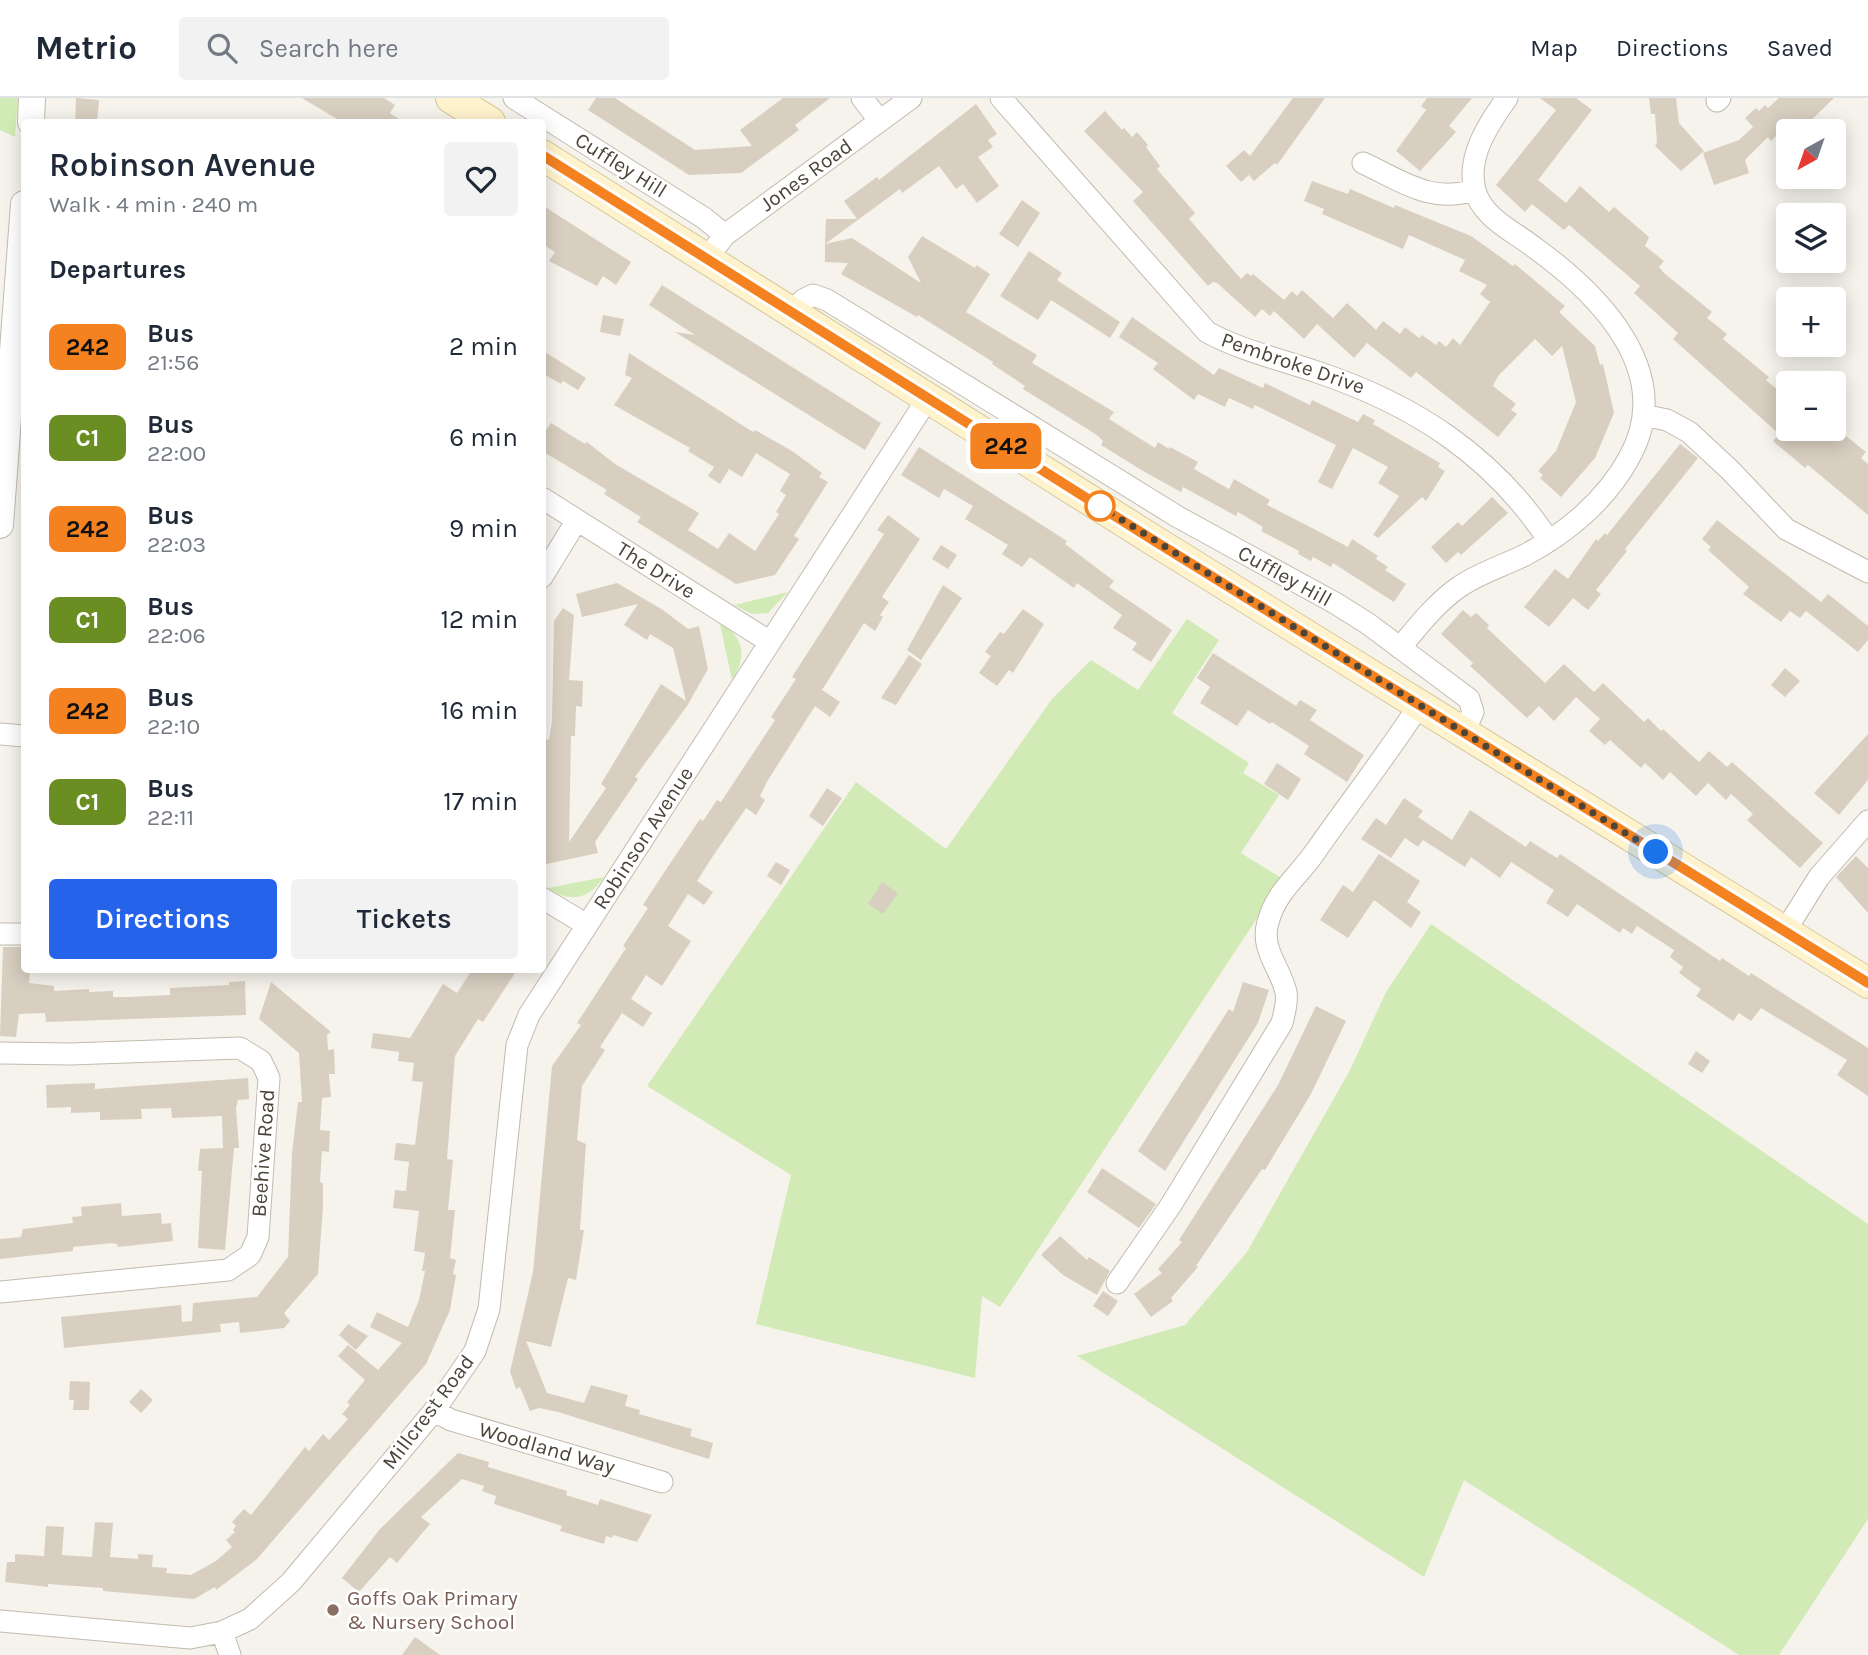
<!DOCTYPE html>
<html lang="en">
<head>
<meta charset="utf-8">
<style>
	:root { --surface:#fff; --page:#f2f2f3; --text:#1f2937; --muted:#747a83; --line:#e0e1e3; --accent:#2563eb }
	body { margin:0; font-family:Karla,sans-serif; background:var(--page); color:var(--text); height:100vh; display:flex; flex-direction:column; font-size:26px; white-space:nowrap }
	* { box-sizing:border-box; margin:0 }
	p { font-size:23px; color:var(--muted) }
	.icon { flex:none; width:38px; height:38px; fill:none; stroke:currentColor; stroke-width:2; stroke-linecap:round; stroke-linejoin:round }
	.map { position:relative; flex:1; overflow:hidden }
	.panel { position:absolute; left:21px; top:21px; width:525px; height:854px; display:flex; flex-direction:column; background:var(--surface); border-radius:7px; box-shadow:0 4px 18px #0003 }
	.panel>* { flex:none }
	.badge { padding:0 14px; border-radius:10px; font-size:24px; line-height:46px }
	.needle { width:46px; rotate:220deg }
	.tools { position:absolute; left:1776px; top:21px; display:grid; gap:14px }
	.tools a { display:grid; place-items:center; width:70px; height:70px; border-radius:7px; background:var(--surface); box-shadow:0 4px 18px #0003; font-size:35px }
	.you { position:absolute; width:35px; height:35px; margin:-18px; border:5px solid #fff; border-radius:50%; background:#1a73e8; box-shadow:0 0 0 10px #1a73e833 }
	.map>.badge { position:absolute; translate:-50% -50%; box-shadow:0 0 0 4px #fff }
	h2 { padding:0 28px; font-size:26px; line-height:63px }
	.round { display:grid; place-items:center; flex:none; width:74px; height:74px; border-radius:7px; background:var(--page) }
	.summary { display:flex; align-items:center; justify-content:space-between; height:119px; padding:0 28px }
	h1 { font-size:33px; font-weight:600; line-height:52px }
	.action { display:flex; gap:14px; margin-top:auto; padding:14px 28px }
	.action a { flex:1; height:80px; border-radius:7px; background:var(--accent); color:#fff; font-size:28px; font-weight:600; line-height:80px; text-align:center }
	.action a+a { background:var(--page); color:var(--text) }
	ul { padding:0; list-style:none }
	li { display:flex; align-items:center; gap:21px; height:91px; padding:0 28px }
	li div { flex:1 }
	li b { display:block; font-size:26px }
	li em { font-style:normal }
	li .badge { min-width:77px; font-weight:700; text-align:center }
	header { display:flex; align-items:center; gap:42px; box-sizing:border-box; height:98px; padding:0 35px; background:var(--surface); border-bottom:2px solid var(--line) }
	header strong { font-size:33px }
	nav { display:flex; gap:38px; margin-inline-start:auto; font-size:24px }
	.search { width:490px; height:63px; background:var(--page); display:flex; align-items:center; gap:18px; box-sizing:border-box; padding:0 24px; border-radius:7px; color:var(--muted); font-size:26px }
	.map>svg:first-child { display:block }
</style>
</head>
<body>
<header>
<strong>Metrio</strong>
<div class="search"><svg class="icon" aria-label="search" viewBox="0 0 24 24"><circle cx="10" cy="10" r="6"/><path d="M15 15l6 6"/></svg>Search here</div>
<nav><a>Map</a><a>Directions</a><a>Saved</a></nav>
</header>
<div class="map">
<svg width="1868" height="1557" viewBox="0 0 1868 1557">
	<rect width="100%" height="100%" fill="#f6f3ec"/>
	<path fill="#d2eab5" d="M0,0h18l-3,39 -15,-7z
		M788,494l-20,21 -16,1 -18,-9z
		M1187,521l32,21 -47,73 77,50 -6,10 36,22 -38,58 42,26 -283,428 -18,-11 -7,82 -219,-54 35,-149 -144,-89 209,-304 90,67 106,-150 39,-39 47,30z
		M720,526c25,13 27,33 12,56z
		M604,779c-16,23 -34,26 -56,11z
		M1431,826l437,300v295l-89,136h-40l-275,-175 -40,97 -347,-221 108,-31 62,-73 103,-182 36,-78z"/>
	<path fill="#d8cfc1" d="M76,0l23,2 -2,22h-22z
		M302,0h82l11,7 -5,8 13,9h-61z
		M596,0h19l80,52 57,-4 -12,-16 43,-32h47l-35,27 4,5 -58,43 -52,2 -101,-65z
		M1293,0h32l-48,67 -2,-2 -21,18 -5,-6 -8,7 -15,-16 18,-16 6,6z
		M1427,0h45l-23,28 7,6 -36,39 -24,-20 30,-41 -5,-4z
		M1540,0h36l16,12 -54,70 28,23 14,-17 29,26 5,-5 35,30 -4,9 19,15 -5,6 5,6 48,39 -5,6 20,16 -4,5 46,38 -3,3 22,19v30h49l29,23 -5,6 7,6v51l-60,-50 -3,3 -32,-27 6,-7 -106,-95 5,-6 -44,-40 6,-7 -71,-61 -5,5 -32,-26 -7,8 -29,-27 60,-75z
		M1649,0h27l3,25 25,28 -23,20 -26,-25 2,-3 -2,-29h-4z
		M1779,0h55l-34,33 -12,-7 -17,17 -3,-4 -23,23 4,13 -35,12 -11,-32 36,-13 14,-13 -8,-9 11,-10 3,3 6,-6 3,3z
		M976,6l21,30 -9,6 5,7 -15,10 21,29 -22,17 -14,-19 -7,5 -17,-23 -37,27 -2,-4 -75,55 1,-25h31l-13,-18 33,-24 2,3z
		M1105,13l17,19 2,-2 8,9 5,-5 11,13 -2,2 14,19 -3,3 38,44 -6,6 52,60 6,-6 4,3 2,-2 31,26 8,-9 5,5 5,-6 31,28 14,-15 29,27 7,-9 17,13 5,-7 14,11 3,-3 14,10 3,-4 7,6 7,-9 7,7 30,-43 -10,-8 7,-9 -28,-14 6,-11 -56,-25 -6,14 -81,-35 2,-5 -20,-8 8,-20 36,13 2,-5 44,19 1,-3 76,31 42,30 2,-2 50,42 -6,6 36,34 5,19 3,-1 11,49 -19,45 -34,39 -21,-19 3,-3 -5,-4 18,-20 20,-49 -14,-56 -10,10 -17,-17 -37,37 -5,10 23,18 -5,6 6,4 -19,23 -82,-65 -5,6 -44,-35 -13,15 -37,-34 -13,15 -30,-28 -4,5 -8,-7 -7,8 -38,-34 -4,-1 -5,4 -75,-85 10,-9 -59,-61z
		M1022,102l18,13 -22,34 -19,-13z
		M542,107l89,57 -15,23 -13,-9 -6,10 -48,-25 6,-9 -13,-8z
		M922,138l53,32 1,-3 14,9 -24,38 71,43 -5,8 82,49 -5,7 46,29 3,-6 11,7 1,-2 28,15 -4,7 35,20 5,-10 36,21 -3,5 45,23 36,19 4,-8 26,17 -2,3 12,8 -3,3 21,14 -12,18 -61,-39 -2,4 -18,-10 -2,4 -13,-7 1,-3 -38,-20 2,-4 -25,-15 -2,4 -53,-29 -2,5 -38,-21 -42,-26 2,-4 -6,-6 -74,-46 2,-3 -33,-22 1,-2 -75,-47 -1,2 -76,-43 7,-11 -23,-1v-18l27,-6 69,45 -13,-26z
		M1029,153l33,22 -5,7 63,42 -10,16 -59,-38 -13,20 -38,-24z
		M662,187l219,138 -16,27 -190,-118 20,3 -46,-30z
		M603,217l21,4 -4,17 -20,-4z
		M1132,219l82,58 5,-7 44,20 2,-5 45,22 2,-5 46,22 5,-8 12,6 -2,4 67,39 -2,4 7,4 -19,30 -4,-4 -44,41 -5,-3 26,-39 -21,-13 10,-16 -35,-19 -21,41 -14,-7 18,-37 -81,-40 -2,4 -24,-11 -4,9 -27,-13 -4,6 -41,-31 5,-6 -39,-26z
		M542,252l44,28 -8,12 -15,-9 -2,3 -19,-11z
		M629,255l124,79 2,-2 37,21 30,22 -3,4 9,5 -34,54 5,3 -24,36 -39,9 -99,-62 4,-5 -37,-23 3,-4 -65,-39v-15l9,-13 34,21 2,-2 28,22 84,49 -11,17 30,19 11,-16 26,18 24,-37 -3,-2 10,-17 -6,-4 10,-17 -34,-21 -14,24 -13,-8 -9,15 -12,-8 6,-9 -26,-16 2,-3 -76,-43 18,-27 -7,-3z
		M1680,346l18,14 -73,91 2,2 -31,39 5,4 -13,16 -15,-12 -24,29 -25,-20 31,-38 13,10 28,-40 2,2 7,-8 2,2z
		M919,349l148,94 -2,3 49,37 -5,6 63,43 -21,32 -19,-12 5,-7 -24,-15 9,-13 -45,-32 -3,5 -44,-31 -8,10 -20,-13 6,-9 -43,-26 8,-13 -29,-17 -5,9 -38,-23z
		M1492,399l16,16 -47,42 -3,-3 -12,11 -15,-16 27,-25 4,4z
		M888,417l32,24 -38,58 7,5 -9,13 3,2 -8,14 -11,-8 -42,67 18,12 -10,15 -15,-11 -47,74 -8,16 5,4 -9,15 -10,-7 -33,48 -16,25 16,11 -9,13 -16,-11 -20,32 23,15 -29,45 -16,-11 -15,24 21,14 -9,14 -21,-14 -22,34 5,3 -23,36 -5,54 9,4 -6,86h4l-8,50 -8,-2 -17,69 -25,-6 21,52 37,10 7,-18 37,10 -3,11 15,4 -1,4 53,15 -2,7 23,7 -4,16 -151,-47 -19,-4 -9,3 -10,-24 -4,2 -6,-17 23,-100 19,-206 29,-41 -4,-2 49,-75 -3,-2 25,-38 -5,-3 20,-31 37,-55 3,2 14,-21 4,2 54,-82 -4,-3 25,-38 -4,-2 92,-143 -7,-4z
		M1717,422l104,82 7,-8 40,32v14l-10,12 -52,-41 -6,7 -10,-7 -9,11 -38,-28 6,-7 -41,-37 3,-3 -9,-8z
		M941,447l16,10 -9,14 -16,-10z
		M617,485l46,27 25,19 11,-3 9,43 -21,37 -52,71 3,2 -43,63 3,11 -56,12v-64l4,-62 3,1 3,-18 2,-101 9,-13 11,7 -5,65 14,1 -1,26 -6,-1 -1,30h-4l-2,106 37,-54 -5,-4 60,-100 25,17 -13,-53 -23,-14 -3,6 -23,-15 14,-21 -56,13 -6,-23z
		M943,487l19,13 -41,62 -14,-10z
		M1023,511l21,15 -31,49 -4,-3 -12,16 -18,-13 12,-17 -6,-4 15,-20 4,2z
		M1463,512l8,7 5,-4 13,12 -2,3 58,55 19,-19 30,28 9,-9 41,39 4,-4 13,13 2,-2 36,33 10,-11 18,16 5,-5 91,81 -23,25 -53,-48 6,-6 -22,-20 -5,6 -18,-17 -12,13 -26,-24 -7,8 -18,-17 -4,5 -31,-28 -5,5 -16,-14 11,-12 -24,-22 -22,24 -15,-15 -12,12 -57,-52 3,-3 -32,-29z
		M1213,555l83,53 4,-6 17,10 -7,10 54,35 -17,27 -43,-28 5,-8 -37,-24 -2,2 -22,-14 -11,16 -37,-23 10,-16 -13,-9z
		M909,557l13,9 -26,41 -15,-7z
		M1785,570l15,13 -15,16 -14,-12z
		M1868,636v46l-29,35 -25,-22z
		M1277,665l24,16 -13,21 -24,-16z
		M827,690l15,10 -19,28 -14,-10z
		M1404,700l19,13 -5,6 34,23 18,-30 56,37 4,-6 27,17 3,-4 160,107 2,-3 27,18 2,-3 117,75v48l-31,-21 10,-15 -86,-52 -10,13 -12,-8 -6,8 -37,-25 5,-7 -22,-16 4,-6 -13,-10 4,-7 -37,-24 -5,8 -9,-6 -3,5 -43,-29 -9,13 -22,-14 8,-13 -43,-28 -11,16 -29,-21 -6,10 -42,-27 -5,7 -13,-9 -14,20 -30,-19 15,-21 10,7z
		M1379,756l41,27 -13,21 14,10 -10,16 -37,-28 -26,38 -28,-18 23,-35 10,7z
		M1856,758l12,12v45l-32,-36z
		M776,764l14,8 -9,15 -14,-9z
		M882,784l16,11 -15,21 -15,-10z
		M3,849h21v23h6l-1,13 25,3v5l35,-2v3l24,-1v6h16l41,-2v-7l59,-3v-3l16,-1 1,34 -200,7 -1,-9 -26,1 -3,23 -16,-1z
		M472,872h45l-34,52 -5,-3 -23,37 -8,103 6,1 -5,50h7l-5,48 6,2 -3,14 3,1 -6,35 -24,54 -170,196 -40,30 -1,-3 -21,12 -91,-8v-3l-55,-4v3l-43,-5 2,-20h8v-8l29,2 2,-30 18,1 -2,28 30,2 3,-35 18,1 -3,34 28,2v-5l15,1 -1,12 15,1 -1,5 25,2 25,-14 16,-14 -6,-7 9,-8 -2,-2 3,-4 -4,-4 12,-13 7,6 54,-68 4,4 14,-17 6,6 19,-21 -6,-5 8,-9 -3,-3 18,-22 -27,-24 10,-11 30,25 24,-27 -32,-16 7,-15 31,15 11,-27 6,-29h-3l3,-18 -11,-2 5,-40 -26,-3 2,-18 11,1 3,-29 -15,-2 2,-17 19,2 8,-63 -11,-1 2,-18 -16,-2 1,-9 -28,-4 2,-15 37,5 33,-54 14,9z
		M271,884l60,50 -4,3 1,15 6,-1 1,25h-6l2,23 -9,1 -2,32 10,1 -1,21 -7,-1 -2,31 3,1v24l-5,67 -34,39 6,8 -6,7 -44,5 -1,-11 -19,2 1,8 -157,16 -3,-31 120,-12 1,17 10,-1 1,-18 64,-6 31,-40 4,-104 6,-51h4l-3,-49 -40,-34z
		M1243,884l26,8 -11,33 -93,148 -27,-20 91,-142 4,3z
		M1316,908l30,15 -35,73 -46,76 -3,-1 -66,97 2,1 -27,31 2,3 -22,16 -17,-23 28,-21 -4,-4 24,-27 -3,-2 99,-155z
		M1696,953l14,10 -8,12 -14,-9z
		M248,980l1,21 -11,1 -2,8 3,40h-5l-9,102 -27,-2 4,-77h-4l2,-22 23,-1 -1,-32 -50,2 -1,-10 -30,1 1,10 -42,1v-8l-29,1v-6l-24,1 -1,-23 49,-2v6z
		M1102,1070l54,36 -17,24 -52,-36z
		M121,1105l1,13 39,-3 1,11 9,-1 2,18 -55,6 -1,-3 -5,-1 -39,4v4l-73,8v-20l21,-2 2,-8 50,-6 -1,-6 10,-1 -1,-9z
		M1060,1138l27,24 2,-3 21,14 -13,24 -34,-20 -22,-20z
		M1103,1193l15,10 -10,15 -15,-10z
		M348,1226l20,12 -12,14 -17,-15z
		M70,1283l20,1 -1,28h-16l1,-10h-5z
		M141,1291l12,11 -12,13 -12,-11z
		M458,1355l31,9 -1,5 79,24 -1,4 32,10 2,-6 52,16 -15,27 -24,-7 -1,3 -6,-2 -2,8 -44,-13 2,-5 -68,-22 2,-8 -14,-5 2,-5 -22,-7 -41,38 9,7 -33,39 -7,-6 -31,35 -17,-14 38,-49z
		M415,1539l25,18h-38z"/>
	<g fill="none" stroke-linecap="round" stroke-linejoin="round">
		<g stroke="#c2bbae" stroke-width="23">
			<path id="minor" d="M514,0l190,120 21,17
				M862,0l18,23
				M1001,0l206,234c35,19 73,27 110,40 96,32 176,83 232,169
				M1717,3l3,-3
				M1363,65c39,18 68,41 111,27
				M707,160l18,-23 186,-137
				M792,215l11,-13 10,-5 14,5 351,217 157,86 32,20 102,76 4,13 -9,20
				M1643,317l24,5 22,12 41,38 56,59 82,43
				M542,400l228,144
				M542,479l35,-57
				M1400,550c18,-22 36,-45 59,-61 20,-14 44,-21 66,-32 42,-22 81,-55 104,-97 48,-85 -29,-163 -94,-210 -20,-16 -53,-30 -60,-58 -9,-33 14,-67 32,-92
				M0,636l24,2
				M542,800l45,27
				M1785,833l34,-54 49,-56
				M0,836h24
				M0,955l70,1 170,-6 21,13 8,17 -11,159 -8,18 -22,15 -228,22
				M1117,1185l54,-78 111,-182c2,-10 6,-21 4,-31 -6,-25 -26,-43 -18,-70 9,-32 30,-45 47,-70 35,-50 72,-97 105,-148
				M434,1313l17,9 211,62
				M0,1523l190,17 32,-6 28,-13 41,-37 143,-171 41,-60 14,-42 28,-264 12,-30 399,-617
				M222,1534l8,23"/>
		</g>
		<g stroke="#c2bbae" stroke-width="28">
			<path id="tertiary" d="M31,24l1,-24
				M0,427l24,-321"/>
		</g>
		<g stroke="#d6c79b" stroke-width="32">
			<path id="secondary" d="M451,0l39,24
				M542,57l611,385 715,443"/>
		</g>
		<use href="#minor" stroke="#fff" stroke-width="21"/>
		<use href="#tertiary" stroke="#fff" stroke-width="26"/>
		<use href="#secondary" stroke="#fff3cd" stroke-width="30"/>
	</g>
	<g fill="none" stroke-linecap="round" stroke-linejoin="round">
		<g stroke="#fff" stroke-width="16">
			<path id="line" d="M542,57l611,385 715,443"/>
		</g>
		<use href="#line" stroke="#f58220" stroke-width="10"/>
		<path stroke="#4b4439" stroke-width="7" stroke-dasharray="0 12.6" d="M1100,408l-5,-3 561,349"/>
	</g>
	<circle fill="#fff" stroke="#f58220" stroke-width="3.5" cx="1100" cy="408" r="14"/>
	<circle fill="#8d6e63" stroke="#fff" stroke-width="2.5" cx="333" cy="1512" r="7"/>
	<g text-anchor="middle" stroke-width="5" stroke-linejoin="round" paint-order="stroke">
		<g font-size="21" fill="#4b4439" stroke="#fff">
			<text transform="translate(621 67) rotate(32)" y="7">Cuffley Hill</text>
			<text transform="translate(806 77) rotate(-36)" y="7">Jones Road</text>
			<text transform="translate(1293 265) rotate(19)" y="7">Pembroke Drive</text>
			<text transform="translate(656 472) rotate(32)" y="7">The Drive</text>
			<text transform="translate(1285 478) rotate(29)" y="7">Cuffley Hill</text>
			<text transform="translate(643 740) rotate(-57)" y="7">Robinson Avenue</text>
			<text transform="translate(263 1055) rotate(-86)" y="7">Beehive Road</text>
			<text transform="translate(428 1314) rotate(-53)" y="7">Millcrest Road</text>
			<text transform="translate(547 1350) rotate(16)" y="7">Woodland Way</text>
		</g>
		<g font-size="21" fill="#785e54" stroke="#fff" text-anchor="start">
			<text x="347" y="1507">Goffs Oak Primary<tspan x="347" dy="24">&amp; Nursery School</tspan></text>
		</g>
	</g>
</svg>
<div class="tools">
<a><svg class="needle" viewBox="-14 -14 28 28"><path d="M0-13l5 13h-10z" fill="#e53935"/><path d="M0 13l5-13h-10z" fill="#747a83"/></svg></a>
<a><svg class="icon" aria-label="layers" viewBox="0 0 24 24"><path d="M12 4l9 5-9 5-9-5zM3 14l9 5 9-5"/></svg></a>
<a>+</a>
<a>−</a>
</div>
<div class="you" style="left:1656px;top:754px"></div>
<b class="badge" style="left:1006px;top:348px;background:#f58220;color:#111">242</b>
<section class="panel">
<div class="summary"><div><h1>Robinson Avenue</h1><p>Walk · 4 min · 240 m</p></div><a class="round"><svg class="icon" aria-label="heart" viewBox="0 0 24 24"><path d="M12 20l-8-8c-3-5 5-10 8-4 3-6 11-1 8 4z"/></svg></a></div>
<h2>Departures</h2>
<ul>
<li><span class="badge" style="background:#f58220;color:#111">242</span><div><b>Bus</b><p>21:56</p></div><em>2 min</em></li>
<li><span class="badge" style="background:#6b8e23;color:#fff">C1</span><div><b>Bus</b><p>22:00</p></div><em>6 min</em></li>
<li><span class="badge" style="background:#f58220;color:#111">242</span><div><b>Bus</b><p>22:03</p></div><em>9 min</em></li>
<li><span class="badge" style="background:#6b8e23;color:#fff">C1</span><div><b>Bus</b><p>22:06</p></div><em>12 min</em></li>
<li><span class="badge" style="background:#f58220;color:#111">242</span><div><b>Bus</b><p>22:10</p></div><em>16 min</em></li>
<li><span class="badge" style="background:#6b8e23;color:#fff">C1</span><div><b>Bus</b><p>22:11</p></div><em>17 min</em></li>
</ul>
<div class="action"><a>Directions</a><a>Tickets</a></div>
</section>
</div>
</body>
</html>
